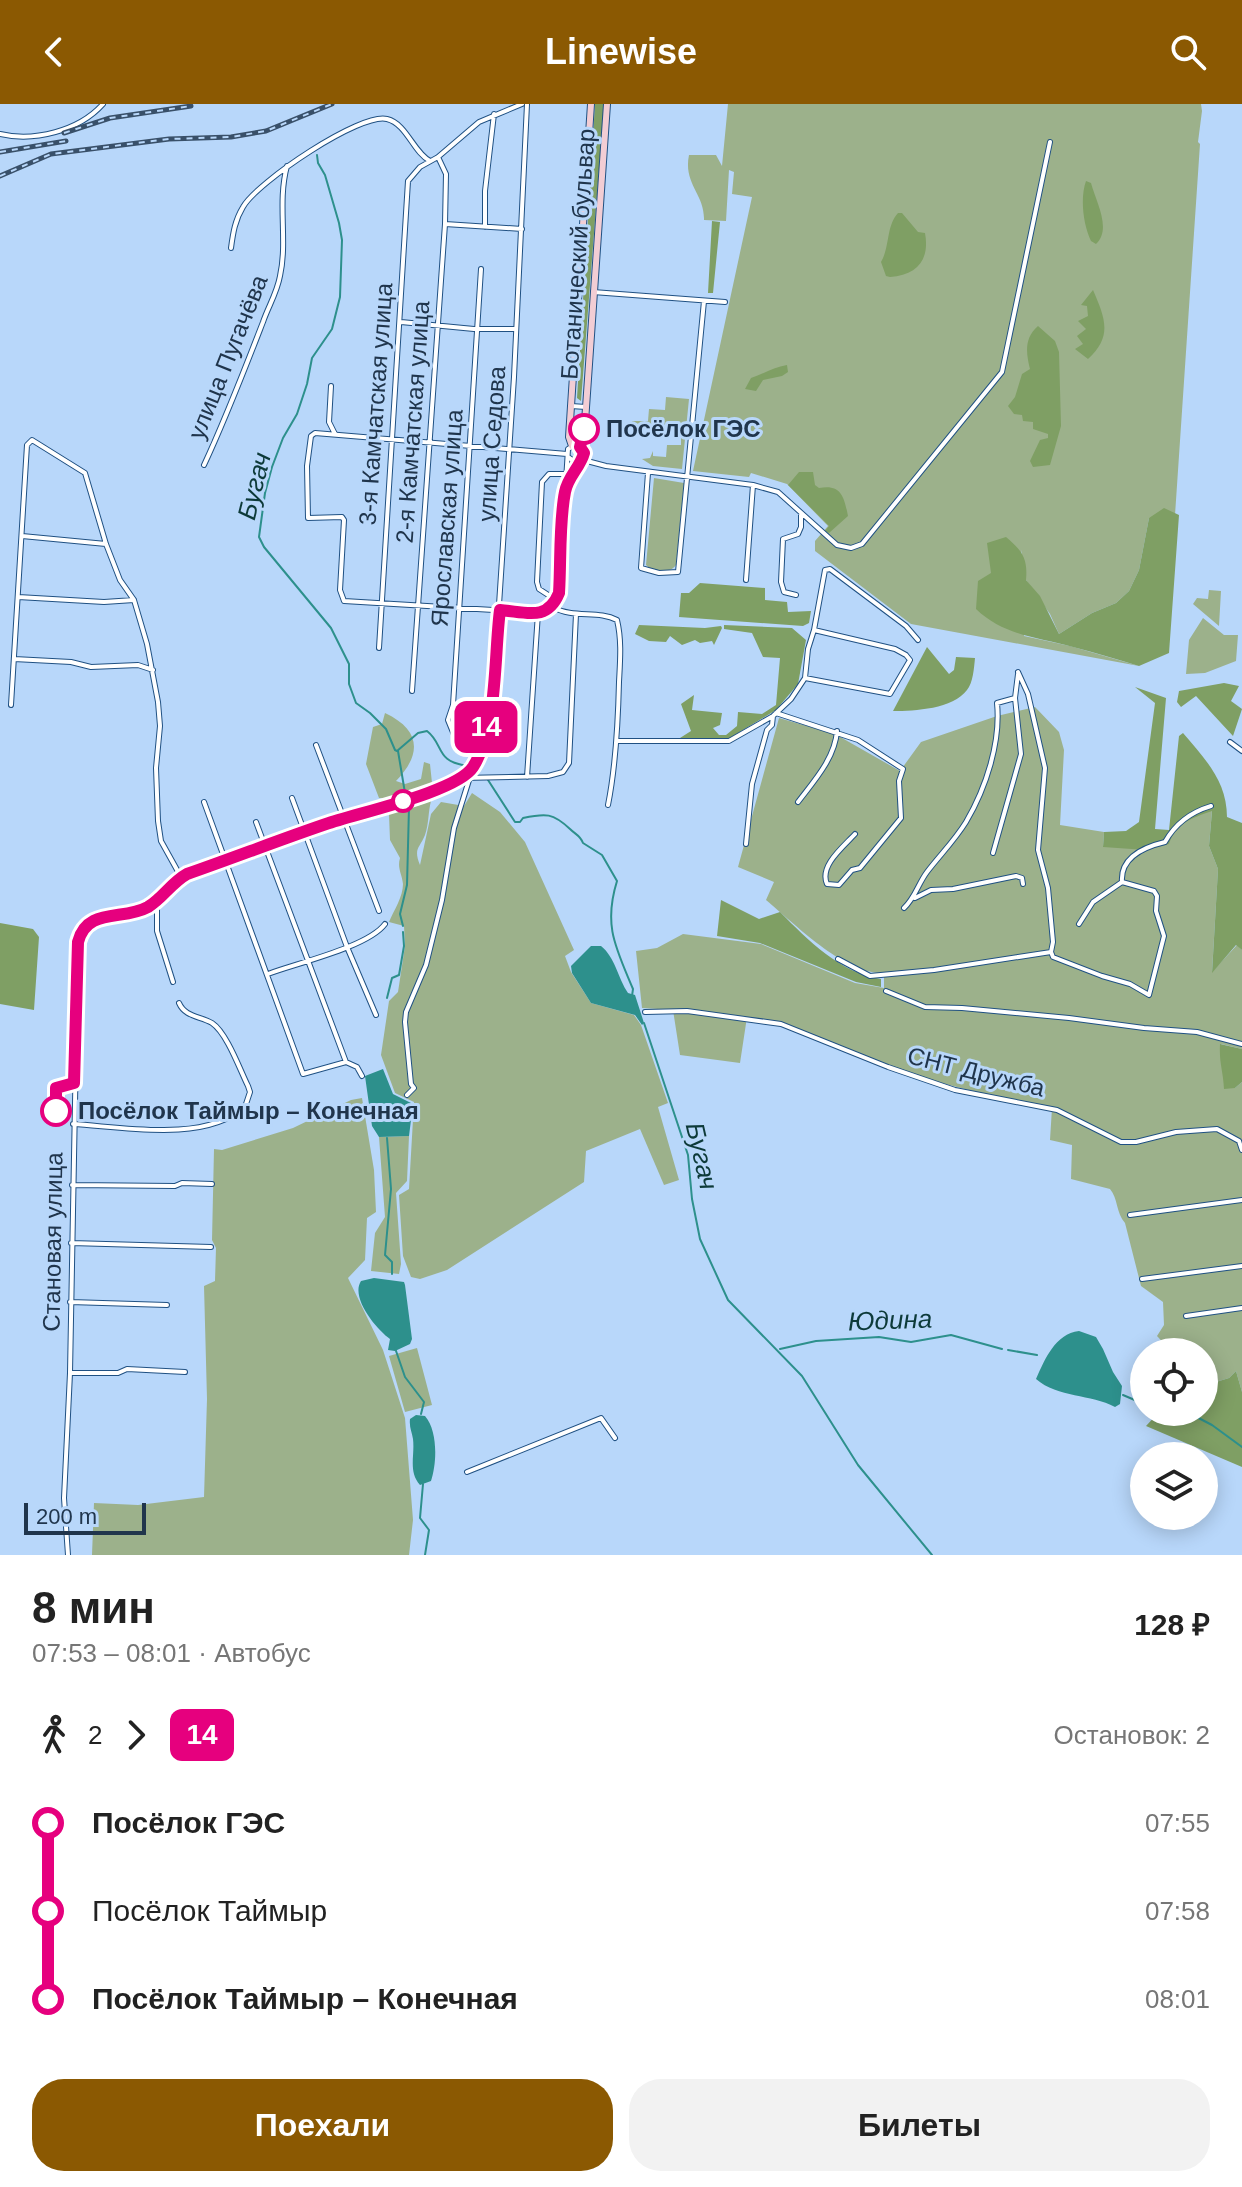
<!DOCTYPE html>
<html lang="ru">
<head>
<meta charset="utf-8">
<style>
	:root { --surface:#fff; --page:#f2f2f2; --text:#222; --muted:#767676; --accent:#8b5902 }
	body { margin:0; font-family:Arial,sans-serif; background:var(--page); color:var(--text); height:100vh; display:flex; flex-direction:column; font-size:30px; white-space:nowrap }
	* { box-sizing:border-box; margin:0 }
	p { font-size:26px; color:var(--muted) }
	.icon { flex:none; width:44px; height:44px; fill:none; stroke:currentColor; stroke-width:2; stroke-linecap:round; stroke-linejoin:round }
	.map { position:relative; height:1451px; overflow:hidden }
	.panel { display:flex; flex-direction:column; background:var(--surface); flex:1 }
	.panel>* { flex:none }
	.badge { padding:0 16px; border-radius:12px; font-size:28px; line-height:52px }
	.buttons { position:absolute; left:1130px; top:1234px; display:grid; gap:16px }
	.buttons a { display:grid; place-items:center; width:88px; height:88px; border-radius:50%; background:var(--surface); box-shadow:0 4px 20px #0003; font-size:40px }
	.scale { position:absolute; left:24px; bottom:20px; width:122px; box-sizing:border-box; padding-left:8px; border:4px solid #20354c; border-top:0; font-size:22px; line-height:28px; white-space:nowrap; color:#20354c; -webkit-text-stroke:6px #b8d7fa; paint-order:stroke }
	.map>.badge { position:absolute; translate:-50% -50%; box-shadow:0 0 0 4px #fff }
	.legs { display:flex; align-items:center; gap:12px; height:88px; padding:0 32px; font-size:26px }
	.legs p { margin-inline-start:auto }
	.overview { display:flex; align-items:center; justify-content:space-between; height:136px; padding:0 32px }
	h1 { font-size:44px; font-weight:600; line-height:60px }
	.cta { display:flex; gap:16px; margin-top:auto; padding:16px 32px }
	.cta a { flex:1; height:92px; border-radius:32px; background:var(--accent); color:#fff; font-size:32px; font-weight:600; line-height:92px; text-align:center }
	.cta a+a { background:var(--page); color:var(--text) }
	ul { padding:0 32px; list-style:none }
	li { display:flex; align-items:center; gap:28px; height:88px; font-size:30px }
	li i { display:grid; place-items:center; width:12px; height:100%; margin:0 10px; background:currentColor }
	li i::after { content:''; width:20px; height:20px; margin:-10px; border:6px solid; border-radius:50%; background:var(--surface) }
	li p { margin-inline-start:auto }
	li:first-child i { background:linear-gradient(#0000 50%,currentColor 0) }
	li:last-child i { background:linear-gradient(currentColor 50%,#0000 0) }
	header { display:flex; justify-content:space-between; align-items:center; height:104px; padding:0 32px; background:var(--accent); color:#fff; font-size:36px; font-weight:600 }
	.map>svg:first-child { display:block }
</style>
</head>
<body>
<header><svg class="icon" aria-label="back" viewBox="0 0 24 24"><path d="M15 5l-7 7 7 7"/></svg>Linewise<svg class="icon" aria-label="search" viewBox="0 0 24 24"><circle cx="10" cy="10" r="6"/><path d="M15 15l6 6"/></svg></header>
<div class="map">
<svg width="1242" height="1451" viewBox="0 0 1242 1451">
	<rect width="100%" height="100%" fill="#b8d7fa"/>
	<path fill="#9cb18b" d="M728,0h473l1,7 -4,31 2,2 -25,371 -26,3 -10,52 -10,21 -13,12 -24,10 -33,21 -9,-20 -24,-34 -5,-30 3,86 46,10 69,20 -228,-42 -96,-73v-10l13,-15 -41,-42 -36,-11 -2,4 -56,-6 59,-274 -20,-3 2,-22 -5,-2 -3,51 -22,-1c1,-26 -21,-36 -15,-65h27l6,11z
		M666,293l23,2 -7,70 -29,-3 -11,-7 8,-1 3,-7v5l13,1 1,-12h14v-12l-51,-7 2,-5h16l1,-12 16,1z
		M654,374l30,5 -8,82c-6,9 -22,8 -30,0z
		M1209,486l12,1 -2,35 -26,-22 4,-6 11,1z
		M1203,514l21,17h14l-2,26 -31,12 -19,1 3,-34z
		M1035,603l24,25 5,18 -4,75 44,7 -1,14 70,-15 15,-12 24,-9 -3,36 9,23 -6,103 25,-27 5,5v99l-21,-5 14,44 7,-6v310l-6,-21 -7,7 -13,4 -6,-10 -6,1v-21h-32l-15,-16 7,-11 -1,-23 -22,-16 -16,-63c-9,-10 -7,-25 -15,-34l-39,-10 1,-34 -22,-5 2,-32c-55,-11 -108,-22 -161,-41 -48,-17 -93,-42 -144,-50l-7,46 -60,-8 -7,-45 -31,-2 -6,-57 21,-3 26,-14 78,10 94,39 29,5v-15c-39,2 -89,-49 -118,-73l8,-18 -36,-15 41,-149 56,16 65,37 21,-29 76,-26z
		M385,609c36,17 37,41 11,68l9,3 16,-5 3,-17 6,2 2,19 -39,15h-14l-13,-34 7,-37 9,-3z
		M472,689l28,19 25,30 49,108 -9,6 6,16 20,31 43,12 7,10 27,78 -10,4 21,73 -15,5 -24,-56 -54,22 -2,31 -137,88 -27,9 -9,-2 -8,-21 -4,-61 10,-6 5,-87 -19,-9 -14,-38 8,-54 9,-9 7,-46 -1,-20 -15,-4c5,-12 14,-25 14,-38 -1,-10 -6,-16 -3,-26l-10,-18 -1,-26 4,-4 38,-9c-3,11 -2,23 -6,34 -5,13 -12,13 -5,30l11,-51 10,-12 23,4z
		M362,994l12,72 2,42 -9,6 -2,42 -17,18 35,72 22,68 8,102 -4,35h-317l2,-52 44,2 66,-8 3,-98 -3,-113 11,-5 1,-33 -4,-8 2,-91 8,1 71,-22 58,-28z
		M409,1032l-2,45 -11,12 5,71 -2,10 -28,-3 4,-38 10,-16 -6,-80z
		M417,1244l15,57 -27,7 -16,-56z"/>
	<path fill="#7f9f64" d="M595,0h9l-23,297 -4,-3z
		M1086,77l5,2c5,19 21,46 5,61l-5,-3c-8,-17 -11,-43 -5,-60z
		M898,109h4l16,19 7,1c5,27 -8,42 -35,44l-4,-1 -5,-14c9,-15 5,-36 17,-49z
		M712,117l8,1 -7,71h-5z
		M1093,186c12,28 20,46 -5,69l-13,-10 8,-5 -6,-8 9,-7 -8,-8 10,-5 -1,-10 -6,-1z
		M1038,222l17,15 4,11 2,74 -11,39 -17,2 -3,-6 10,-21 8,-2v-4l-15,-5v-7l-10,-1 -1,-6 -8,-1 -6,-8 7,-9 7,-23 8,-5c-4,-16 -6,-31 8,-43z
		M787,261l1,7 -6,4 -19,4 -7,11 -11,-2 6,-11c12,-4 23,-11 36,-13z
		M799,368h14l2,13 4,3c22,-4 25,8 29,28l-19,17 -4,-2 4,-5 -41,-41z
		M1164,404l15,7 -10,138 -30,13c-22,-7 -43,-13 -66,-19 -35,-10 -69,-11 -97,-38l2,-28 13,-8 -4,-30 19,-6c16,14 22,21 20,43l14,16 19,38 33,-21 24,-10 13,-12 10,-21 10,-52z
		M700,479l65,5v12l22,2 1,10 23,-1 -2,12 -6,3 -124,-9 2,-24h8z
		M639,521l66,3 16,-2 1,2 -8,17 -2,-4 -12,2 -5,-3 -13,5 -12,-9 -4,6 -17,-1 -14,-7z
		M724,521l68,3 14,12 -8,44 -22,26 -48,29 -48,-1 11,-7 -10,-27 13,-9 -2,15 30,3 -2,12 -7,3 6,7h7l11,-9 1,-14 24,2 14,-9 4,-47 -17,-1 -11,-24 -28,-4z
		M927,543l22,27 5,-4 2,-13 19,1c-1,10 -2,25 -8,32 -14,19 -52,21 -74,21z
		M1224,579l15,3 -8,15 11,8 -9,27 -37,-40 -15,11 -4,-5 2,-11z
		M1135,583l31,11 -11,131 14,1 10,-94 4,-3c22,26 44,48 44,84l15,6v127l-6,-5 -24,28 6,-104 -9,-23 3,-35c-20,7 -36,12 -43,33l-23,6 -43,-3 1,-15 22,-1 13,-9 16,-119z
		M721,796l38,19 21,-7c28,28 60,61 101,67v8l-25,-5 -96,-39 -43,-7z
		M0,819l33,6 6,8 -5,73 -34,-6z
		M1220,940l22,5v33l-7,6 -11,1c-1,-19 -5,-25 -4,-45z
		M1210,1267l6,11 13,-4 7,-7 6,21v75l-96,-41 13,-14h45v-39z"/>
	<path fill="#2d908c" d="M591,842h10c14,11 17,32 27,47l7,2 9,28 -2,2 -7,-10 -44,-12 -19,-30 -1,-7z
		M383,965l10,25 20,10 -4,32 -30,1 -7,-11 -7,-50z
		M374,1174l30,4 1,3 7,54 -2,5 -15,7 -7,-1 2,-11c-13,-9 -40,-41 -29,-58z
		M1079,1227l17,6 7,12 10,23 9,14 -2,18 -5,3c-24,-13 -57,-9 -79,-28 9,-20 19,-45 43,-48z
		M416,1311l9,1c13,15 12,47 6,65l-11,4c-12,-14 -5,-29 -7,-46 -1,-7 -4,-12 -3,-20z"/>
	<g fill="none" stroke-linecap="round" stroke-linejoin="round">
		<path stroke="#2d908c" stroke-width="2" d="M317,51l1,8 7,12 14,48 3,17 -2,57 -8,32 -20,29 -5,26 -10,30 -14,24 -11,29 -7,26 -6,44 5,10 67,81 18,36v20l7,19 14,10 16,16 9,21 2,1 21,-18 9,-2c18,14 7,31 42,35
			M398,647l7,42
			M488,676l27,42h5l3,-4c23,-5 30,-5 47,11 6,6 10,6 13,14l19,12 15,26c-14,45 -1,67 16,108l-1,7
			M403,822l-3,-12 7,-29 2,-78
			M387,894l5,-20 7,-3 5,-29 -1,-14
			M644,919l44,132 4,44 8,40 28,61 74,76 56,89 74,90
			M387,1034l4,51 -6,66 7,7v12
			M395,1244l10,29 19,25 -3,12
			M780,1245l36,-8 63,-4 32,5 40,-7 51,14
			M1008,1246l29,5
			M1123,1291l21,9
			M1187,1308l25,13 30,22
			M423,1380l-3,34 9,12 -4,25"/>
		<g stroke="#205183" stroke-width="6">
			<path id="street" d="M0,30c34,8 79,-3 103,-30
				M445,120l77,5
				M485,123v-36l9,-77
				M231,144c2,-15 4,-28 12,-41 14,-25 118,-95 144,-88 20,5 26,33 43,42
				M593,188l132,10
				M401,218l73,7h42
				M331,282l-2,36 6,12
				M571,302l15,1
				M568,353l7,5 7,-4
				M583,353l4,4 19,5 147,19 25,7 59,53 14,3 11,-4 140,-172 48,-230
				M204,361c22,-47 40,-94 59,-143 5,-15 14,-29 17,-46 8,-36 -3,-73 7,-110
				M648,369l-7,95 18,5 19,-1 26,-271
				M567,381l16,-28
				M22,432l84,8
				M746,476l7,-95
				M796,491l-12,-3 -3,-10 2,-43 15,-5 3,-7v-12
				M18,493l86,5 30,-2
				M556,496l-17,-11 -2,-7 5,-100 7,-8h16
				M553,502l-11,7 -198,-12 -4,-11 4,-70 -2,-3 -34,1 -1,-52 4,-30 4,-3 252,21
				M553,502l6,-13 9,-144 5,-3h6l5,5 -1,6
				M553,503c20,12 45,3 64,13 5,21 3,42 2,62 -1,42 -3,83 -11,123
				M379,544l29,-467 12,-14 18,-10 41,-35 43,-18
				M14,555l57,3 20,5 47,-2 15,5
				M805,574l85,16 20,-34 -4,-5 -11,-6 -81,-19
				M412,587l33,-467 1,-50 -8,-17
				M11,601l16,-260 5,-5 53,33 21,71 14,36 14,20 13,44 11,58 2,24 -4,42 2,53 3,20 20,36
				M776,609l82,27 45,29 -4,12 2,37 -41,50 -8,2 -13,15 -12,-1c-8,-18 16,-37 28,-50
				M617,637h112l44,-25 18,-17 14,-21 3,-29 6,-19 11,-60 5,-1 76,57 12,14
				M1230,638l12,9
				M316,641l63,166
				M481,645l-24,-7 -9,-22 5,-15 28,-436
				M464,672l8,-7 9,-20 12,-53 21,-319 13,-273
				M527,673l11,-164
				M292,694l55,149 29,68
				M204,698l99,272 43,-12 11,5 5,9
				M798,698c16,-21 37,-44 39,-71
				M256,718l90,240
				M746,740l6,-60 15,-54 5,-5 1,-9
				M993,749l28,-99 -6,-56
				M915,794l16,-8 22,-1 63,-13 6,2 1,6
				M157,796v31l16,51
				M904,804c11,-10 14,-24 23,-36 13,-17 28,-32 39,-50 20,-34 35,-80 31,-119l18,-5 3,-24
				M1079,820l14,-22 29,-20c-2,-25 22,-35 43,-40 10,-18 26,-30 46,-36
				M1051,848l2,5 49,19 28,8 19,11 15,-59 -8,-25 1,-15 -3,-5 -32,-9
				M838,855l32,17 64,-6 117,-18 2,-10 -5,-54 -10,-38 7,-82 -17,-74 -10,-22
				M268,870c29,-11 100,-27 117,-50
				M886,887l39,16 37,1 107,10 75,10 53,4 45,12
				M645,908l42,-1 94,13 107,43 67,23 102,20 64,32h15l40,-10 41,-3 22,12 3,9
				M407,991l7,-7 -3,-4 -6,-62 1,-10 20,-47 16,-65 12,-72 16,-51
				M73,1020c50,3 131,19 172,-17l5,-15 -2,-6c-8,-16 -21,-53 -36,-63 -12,-7 -27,-6 -33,-20
				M72,1081l103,1 7,-3 30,1
				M1130,1111l112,-15
				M71,1139l140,4
				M1142,1175l100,-13
				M70,1198l97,3
				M1186,1212l56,-8
				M70,1269h48l9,-4 58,3
				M467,1368l134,-54 14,20
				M68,1451l-4,-57 6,-125 8,-431c9,-35 46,-21 70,-35 15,-9 23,-25 39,-33l158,-57 57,-16 60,-23 86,-2 15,-4 6,-9 7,-149"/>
		</g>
		<g stroke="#205183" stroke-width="8">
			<path id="secondary" d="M572,342l-3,-9 2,-31 20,-302
				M580,343l5,-25 22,-318"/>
		</g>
		<use href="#street" stroke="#fff" stroke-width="4"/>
		<use href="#secondary" stroke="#f2cdd4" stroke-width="6"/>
		<g stroke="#395069" stroke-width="5">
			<path id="rail" d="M64,29l46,-15 81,-12
				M0,48l66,-11
				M0,72l51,-22 118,-15 62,-2 35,-6 66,-27"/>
		</g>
		<use href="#rail" stroke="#b8d7fa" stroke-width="2" stroke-dasharray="6" stroke-linecap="butt"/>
	</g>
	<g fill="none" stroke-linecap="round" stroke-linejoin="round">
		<g stroke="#fff" stroke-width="18">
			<path id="line-1" d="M56,1007v-23l18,-5 4,-141c9,-35 45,-21 70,-35 15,-9 23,-24 39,-33 46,-16 92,-34 139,-50 31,-11 131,-32 147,-57 25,-39 21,-112 27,-157 26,2 47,12 59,-17 2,-31 0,-71 6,-101 3,-16 15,-24 19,-39l-4,-6 4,-18"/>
		</g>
		<use href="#line-1" stroke="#e6007e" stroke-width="12"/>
	</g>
	<g fill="#fff" stroke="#e6007e" stroke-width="4">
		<circle cx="584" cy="325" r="14"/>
		<circle cx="403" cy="697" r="10"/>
		<circle cx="56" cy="1007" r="14"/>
	</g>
	<g text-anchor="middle" stroke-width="6" stroke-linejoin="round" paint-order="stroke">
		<g font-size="24" fill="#20354c" stroke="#b8d7fa">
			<text transform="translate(578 150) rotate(-86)" y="8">Ботанический бульвар</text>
			<text transform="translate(228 253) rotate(-68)" y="8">улица Пугачёва</text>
			<text transform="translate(376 300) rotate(-86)" y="8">3-я Камчатская улица</text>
			<text transform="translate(413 318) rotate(-86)" y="8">2-я Камчатская улица</text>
			<text transform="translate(492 340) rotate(-86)" y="8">улица Седова</text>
			<text transform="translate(447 414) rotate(-86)" y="8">Ярославская улица</text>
			<text transform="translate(976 968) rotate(14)" y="8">СНТ Дружба</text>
			<text transform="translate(53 1138) rotate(-89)" y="8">Становая улица</text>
		</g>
		<g font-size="24" font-weight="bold" fill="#20354c" stroke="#b8d7fa" text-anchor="start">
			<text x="606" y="333">Посёлок ГЭС</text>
			<text x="78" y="1015">Посёлок Таймыр – Конечная</text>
		</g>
		<g font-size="26" font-style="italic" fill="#0d3a39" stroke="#b8d7fa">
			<text transform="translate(254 382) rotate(-76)" y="9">Бугач</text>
			<text transform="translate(702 1052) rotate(77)" y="9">Бугач</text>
			<text transform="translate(890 1216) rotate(-2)" y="9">Юдина</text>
		</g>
	</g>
</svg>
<div class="buttons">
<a><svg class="icon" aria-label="locate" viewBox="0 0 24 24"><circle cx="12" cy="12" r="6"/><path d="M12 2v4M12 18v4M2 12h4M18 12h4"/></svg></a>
<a><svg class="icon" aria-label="layers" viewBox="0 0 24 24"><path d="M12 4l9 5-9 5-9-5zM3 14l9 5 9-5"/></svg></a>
</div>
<div class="scale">200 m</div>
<b class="badge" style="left:486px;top:623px;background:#e6007e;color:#fff">14</b>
</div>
<section class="panel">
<div class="overview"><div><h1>8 мин</h1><p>07:53 – 08:01 · Автобус</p></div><b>128 ₽</b></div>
<div class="legs"><svg class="icon" aria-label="walk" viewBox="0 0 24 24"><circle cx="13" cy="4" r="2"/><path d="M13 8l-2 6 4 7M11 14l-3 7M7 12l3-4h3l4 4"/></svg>2<svg class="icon" aria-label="forward" viewBox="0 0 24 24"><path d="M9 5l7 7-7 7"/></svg><b class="badge" style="background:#e6007e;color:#fff">14</b><p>Остановок: 2</p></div>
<ul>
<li><i style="color:#e6007e"></i><b>Посёлок ГЭС</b><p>07:55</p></li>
<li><i style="color:#e6007e"></i><span>Посёлок Таймыр</span><p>07:58</p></li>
<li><i style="color:#e6007e"></i><b>Посёлок Таймыр – Конечная</b><p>08:01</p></li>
</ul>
<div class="cta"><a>Поехали</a><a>Билеты</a></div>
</section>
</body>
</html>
